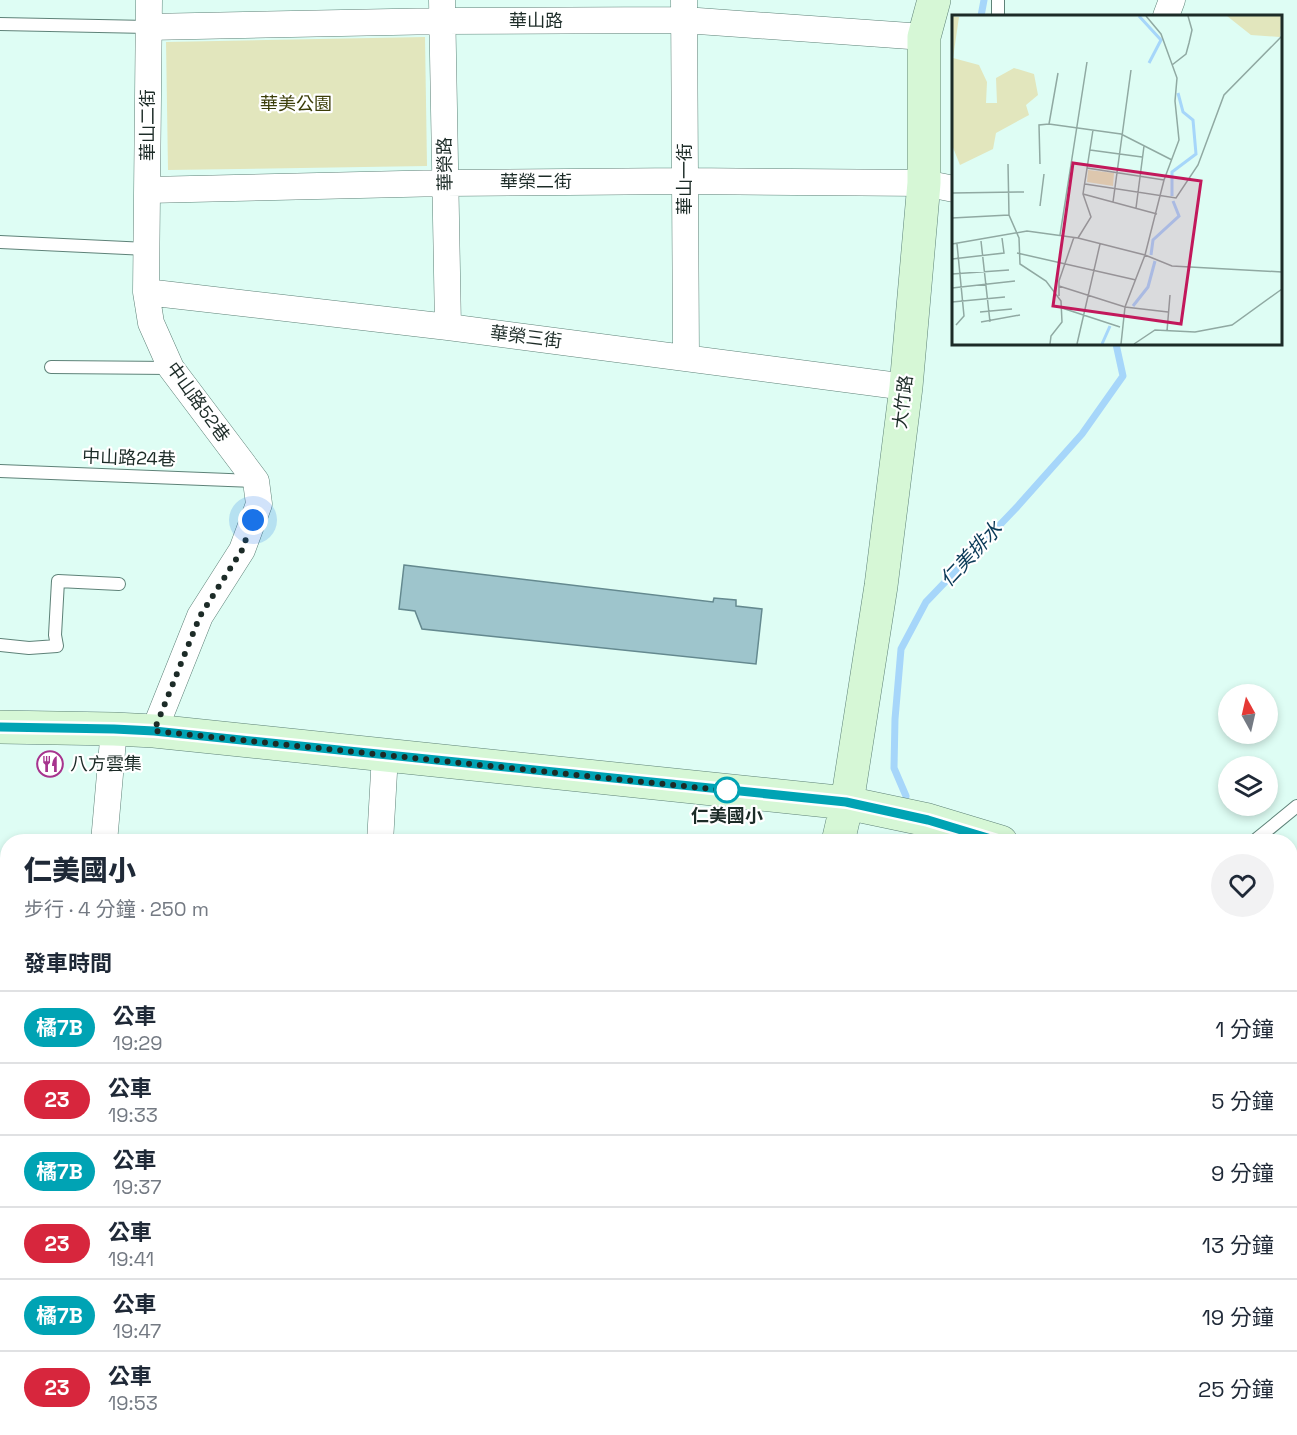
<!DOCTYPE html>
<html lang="zh-TW">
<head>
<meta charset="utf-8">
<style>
	:root { --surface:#fff; --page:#f2f2f3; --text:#1f2937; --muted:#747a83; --line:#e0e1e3 }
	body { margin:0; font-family:"Space Grotesk","Noto Sans TC",sans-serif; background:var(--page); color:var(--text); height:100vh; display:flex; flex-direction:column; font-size:22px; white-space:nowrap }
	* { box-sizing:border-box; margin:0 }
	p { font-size:20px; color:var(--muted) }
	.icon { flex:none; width:33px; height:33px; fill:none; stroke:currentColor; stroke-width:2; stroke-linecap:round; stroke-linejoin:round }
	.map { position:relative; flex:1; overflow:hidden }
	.side { position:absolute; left:0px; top:834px; width:1298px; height:602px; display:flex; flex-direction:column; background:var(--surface); border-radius:24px 24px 0 0; box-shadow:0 3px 9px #0003 }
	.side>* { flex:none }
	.badge { padding:0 12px; border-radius:20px; font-size:21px; line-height:39px }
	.needle { width:39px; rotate:352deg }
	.fabs { position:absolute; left:1218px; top:684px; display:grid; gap:12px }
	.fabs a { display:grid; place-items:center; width:60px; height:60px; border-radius:50%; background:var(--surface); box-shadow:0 3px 9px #0003; font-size:30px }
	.you { position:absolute; width:30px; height:30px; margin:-15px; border:4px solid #fff; border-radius:50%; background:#1a73e8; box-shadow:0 0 0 9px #1a73e833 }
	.map>.badge { position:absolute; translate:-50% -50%; box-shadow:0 0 0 3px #fff }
	h2 { padding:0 24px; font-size:22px; line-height:54px }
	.round { display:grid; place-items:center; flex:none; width:63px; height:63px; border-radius:32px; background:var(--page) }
	.head { display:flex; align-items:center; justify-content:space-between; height:102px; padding:0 24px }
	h1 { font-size:28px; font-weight:800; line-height:45px }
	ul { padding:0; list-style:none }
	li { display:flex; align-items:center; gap:18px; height:72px; padding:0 24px; border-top:2px solid var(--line) }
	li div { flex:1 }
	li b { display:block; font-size:22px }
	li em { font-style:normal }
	li .badge { min-width:66px; font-weight:700; text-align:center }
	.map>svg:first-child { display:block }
</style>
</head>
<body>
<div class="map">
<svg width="1297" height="1435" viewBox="0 0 1297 1435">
	<rect width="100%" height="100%" fill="#defdf4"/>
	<path fill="#e2e6bd" d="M425,37l2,129 -259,4 -2,-128z"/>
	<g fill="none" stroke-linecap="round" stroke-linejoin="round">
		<path stroke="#a6d6fa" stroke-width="7" d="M981,16l3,-16
			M906,796l-12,-28 1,-49 6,-70 25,-47 91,-95 65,-73 41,-58 -7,-32"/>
	</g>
	<path fill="#9ec5cc" stroke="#64898f" stroke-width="1.5" d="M404,565l309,37 1,-4 22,2v6l26,3 -6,55 -334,-35 -7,-18 -16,-2z"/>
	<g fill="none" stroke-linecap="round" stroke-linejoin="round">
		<g stroke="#5e8278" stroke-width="14">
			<path id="lane" d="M998,0v16
				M0,24l148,3
				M0,242l147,7
				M51,367l120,1
				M0,471l254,10
				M0,645l29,3 28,-2 -2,-11 3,-54 61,3
				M1253,842l44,-36
				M58,1435l14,-7"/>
		</g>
		<g stroke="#5e8278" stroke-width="27">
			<path id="street" d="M149,0l-3,292 5,31 20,45 85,113 3,23 -17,46 -42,66 -46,115
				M442,0l6,327
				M684,0l2,358
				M1166,16l6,-16
				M148,27l294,-6 242,-1 240,17
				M148,190l297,-7 240,-2 239,2 30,6
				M146,292l302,35 458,60
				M104,842l10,-113
				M380,842l5,-87
				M0,994h8
				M0,1294l8,8
				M93,1428l2,7
				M1153,1428l1,7
				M343,1435v-7"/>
		</g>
		<g stroke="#5e8278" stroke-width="34">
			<path id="secondary" d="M0,727l114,2 40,2 693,72 81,17 73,22
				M838,842l9,-39 34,-217 25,-199 18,-204v-146l10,-37
				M1290,869l7,-1
				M709,1435l1,-7"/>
		</g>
		<use href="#lane" stroke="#fff" stroke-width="12"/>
		<use href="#street" stroke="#fff" stroke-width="26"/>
		<use href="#secondary" stroke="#d6f7d6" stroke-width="33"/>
	</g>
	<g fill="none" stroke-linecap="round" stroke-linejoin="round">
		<g stroke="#fff" stroke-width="14">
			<path id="line" d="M0,727l114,2 40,2 692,71 82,18 73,22"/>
		</g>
		<use href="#line" stroke="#00a3b4" stroke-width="9"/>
		<path stroke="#1c2b27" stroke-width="6" stroke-dasharray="0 10.8" d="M253,520l-11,30 -42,66 -46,115 577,60 -4,-1"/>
	</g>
	<defs>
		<g id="restaurant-ring" transform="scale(1.35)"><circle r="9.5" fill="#fff" stroke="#a7348e" stroke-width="1.5"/><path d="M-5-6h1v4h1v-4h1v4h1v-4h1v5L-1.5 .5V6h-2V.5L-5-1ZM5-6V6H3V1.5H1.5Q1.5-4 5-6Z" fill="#a7348e"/></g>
	</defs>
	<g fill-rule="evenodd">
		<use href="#restaurant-ring" x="50" y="764"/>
	</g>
	<circle fill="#fff" stroke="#00a3b4" stroke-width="3" cx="727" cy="790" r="12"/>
	<g text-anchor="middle" stroke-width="4.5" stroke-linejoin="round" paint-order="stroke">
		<g font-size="18" fill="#1c2b27" stroke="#fff">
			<text x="536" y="27">華山路</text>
			<text transform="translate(148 125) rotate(-90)" y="6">華山二街</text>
			<text transform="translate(445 164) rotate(-91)" y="6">華榮路</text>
			<text transform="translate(685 179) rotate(-90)" y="6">華山一街</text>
			<text x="536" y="188">華榮二街</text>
			<text transform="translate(526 337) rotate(7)" y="6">華榮三街</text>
			<text transform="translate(198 402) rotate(54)" y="6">中山路52巷</text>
			<text transform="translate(903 402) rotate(-83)" y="6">大竹路</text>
			<text transform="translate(129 458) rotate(2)" y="6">中山路24巷</text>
		</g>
		<g font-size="18" fill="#3b3d08" stroke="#fff">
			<text x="296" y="110">華美公園</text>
		</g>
		<g font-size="18" fill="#1c2b27" stroke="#fff" text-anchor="start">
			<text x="70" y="770">八方雲集</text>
		</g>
		<g font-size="18" font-weight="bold" fill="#1c2b27" stroke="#fff">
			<text x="727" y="822">仁美國小</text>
		</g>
		<g font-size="20" font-style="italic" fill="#0a3a57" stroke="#fff">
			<text transform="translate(971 554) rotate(-47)" y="7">仁美排水</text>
		</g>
	</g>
	<g transform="translate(952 15)">
		<rect width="330" height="330" fill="#defdf4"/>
		<path d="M0,1l7,1 -6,41 26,7 8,17 -1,21h11l-1,-25 18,-10 20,6 4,21 -12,10 3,10 -33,18 -3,16 -33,16 -8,-20zM275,1h55l-2,21 -29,-2zM136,155l26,3 -1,13 -26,-4z" fill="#e2e6bd"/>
		<path fill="none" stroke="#a6d6fa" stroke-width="3" d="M187,1l22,24 -12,23M220,181v-24l24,-18 -3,-34 -10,-8 -5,-19M199,240l2,-15 26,-24 -6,-15M181,291l15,-19 7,-26M150,329l8,-18"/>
		<path fill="none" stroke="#90a9a2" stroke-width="1.5" d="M220,50l14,-11 3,-11 3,-13 -4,-14M97,109l9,-51M138,135l52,7M56,149l1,51 10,23 1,26 26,17 15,20 1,21 -11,14 -1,8M88,149l-1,-39 10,-1 72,10 51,26M135,153l77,12M133,169l91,14 22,-33 26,-70 58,-59M0,178l72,-1M131,179l74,20M161,187l18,-132M88,191l4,-32M184,193l8,-62M0,203l57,-3M108,220l27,-173M126,223l13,-21 -8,-23 10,-64M29,226l9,81M0,229l75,-13 51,7 67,17 27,11 110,6M65,238l119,27M0,244l52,-6 -2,-15M0,259l57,-4M107,271l66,21 43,5M0,273l63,-7M107,281v-15l15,-44M0,287l53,-5M110,293l58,19M28,297l32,-3M29,307l39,-7M4,310l8,-9 -7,-72M215,316l3,-36M125,329l23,-100M169,329l4,-37 20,-52 19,-75 15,-40 -4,-39 2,-23 -16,-44 -15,-18M182,329l21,-14 40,2 37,-7 50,-36"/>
		<path fill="#c2185b" fill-opacity="0.15" stroke="#c2185b" stroke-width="3" d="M121,148l128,18 -20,143 -128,-18z"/>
		<rect width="330" height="330" fill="none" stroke="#1c2b27" stroke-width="3"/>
	</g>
</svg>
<div class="fabs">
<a><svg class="needle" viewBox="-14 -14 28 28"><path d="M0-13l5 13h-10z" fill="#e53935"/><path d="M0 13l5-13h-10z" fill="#747a83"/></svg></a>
<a><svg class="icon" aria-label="layers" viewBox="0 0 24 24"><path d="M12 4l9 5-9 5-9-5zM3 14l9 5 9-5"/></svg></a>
</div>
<div class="you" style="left:253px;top:520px"></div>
<section class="side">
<div class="head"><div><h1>仁美國小</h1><p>步行 · 4 分鐘 · 250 m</p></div><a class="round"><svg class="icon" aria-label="heart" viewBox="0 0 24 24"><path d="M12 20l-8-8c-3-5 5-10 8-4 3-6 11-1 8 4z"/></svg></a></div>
<h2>發車時間</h2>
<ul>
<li><span class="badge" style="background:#00a3b4;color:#fff">橘7B</span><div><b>公車</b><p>19:29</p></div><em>1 分鐘</em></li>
<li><span class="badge" style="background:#d7263d;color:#fff">23</span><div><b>公車</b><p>19:33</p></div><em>5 分鐘</em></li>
<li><span class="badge" style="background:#00a3b4;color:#fff">橘7B</span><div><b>公車</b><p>19:37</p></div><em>9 分鐘</em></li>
<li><span class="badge" style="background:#d7263d;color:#fff">23</span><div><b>公車</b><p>19:41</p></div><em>13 分鐘</em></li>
<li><span class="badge" style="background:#00a3b4;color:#fff">橘7B</span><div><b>公車</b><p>19:47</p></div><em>19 分鐘</em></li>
<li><span class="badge" style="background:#d7263d;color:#fff">23</span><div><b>公車</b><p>19:53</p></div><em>25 分鐘</em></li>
</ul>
</section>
</div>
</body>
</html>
